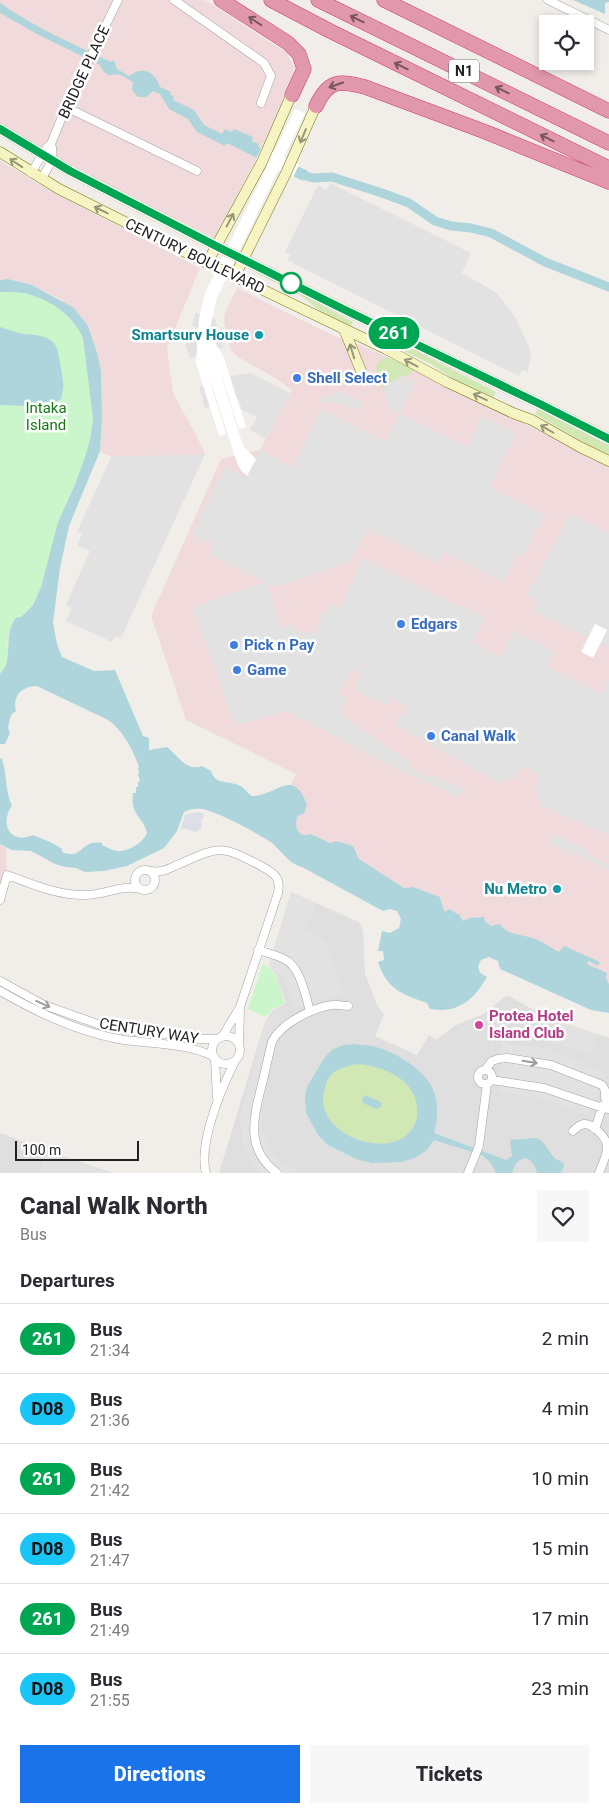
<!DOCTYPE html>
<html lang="en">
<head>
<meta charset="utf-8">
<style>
	:root { --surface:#fff; --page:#f7f7f7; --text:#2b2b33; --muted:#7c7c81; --line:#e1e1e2; --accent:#1a73e8 }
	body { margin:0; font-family:Roboto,sans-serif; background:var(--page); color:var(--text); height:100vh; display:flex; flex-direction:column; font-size:19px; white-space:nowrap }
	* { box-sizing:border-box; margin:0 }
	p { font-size:16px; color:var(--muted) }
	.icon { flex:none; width:28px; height:28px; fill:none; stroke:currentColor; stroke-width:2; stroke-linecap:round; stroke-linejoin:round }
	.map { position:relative; height:1173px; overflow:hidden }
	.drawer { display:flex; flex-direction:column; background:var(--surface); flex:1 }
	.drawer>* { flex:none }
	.badge { padding:0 10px; border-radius:16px; font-size:18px; line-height:32px }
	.fabs { position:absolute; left:539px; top:15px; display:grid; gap:10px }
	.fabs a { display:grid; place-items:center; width:55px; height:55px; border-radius:0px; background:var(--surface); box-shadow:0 2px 8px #0003; font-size:25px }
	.scale { position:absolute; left:15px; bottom:12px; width:124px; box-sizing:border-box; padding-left:5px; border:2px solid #222; border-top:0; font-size:14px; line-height:18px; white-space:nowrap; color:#222; -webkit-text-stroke:4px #fff; paint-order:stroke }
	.map>.badge { position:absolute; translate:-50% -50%; box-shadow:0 0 0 2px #fff }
	h2 { padding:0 20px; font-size:19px; line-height:45px }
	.round { display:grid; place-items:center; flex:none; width:52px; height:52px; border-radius:0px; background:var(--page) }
	.summary { display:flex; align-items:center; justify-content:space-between; height:85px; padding:0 20px }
	h1 { font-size:24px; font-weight:800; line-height:38px }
	.cta { display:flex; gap:10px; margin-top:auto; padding:10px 20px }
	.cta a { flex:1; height:58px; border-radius:0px; background:var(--accent); color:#fff; font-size:20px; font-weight:800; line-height:58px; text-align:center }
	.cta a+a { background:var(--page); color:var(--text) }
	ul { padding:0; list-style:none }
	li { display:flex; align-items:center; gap:15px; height:70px; padding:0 20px; border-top:1px solid var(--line) }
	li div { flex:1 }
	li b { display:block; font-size:19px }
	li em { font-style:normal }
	li .badge { min-width:55px; font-weight:700; text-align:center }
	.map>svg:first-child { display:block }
</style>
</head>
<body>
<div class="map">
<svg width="609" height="1173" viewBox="0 0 609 1173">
	<rect width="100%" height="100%" fill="#f1eee9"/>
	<path fill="#e0dfdf" d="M291,892l68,30 4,9 2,42 12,32 7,10 -9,21 42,19 12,-20 7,5 18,-14 30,-12 19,-16 6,-2 37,21 63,21v117l-2,6 2,1v11h-390l46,-151 7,-11 14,-8 -10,-28 -7,-10z
		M0,1133l46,17 67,23h-113z"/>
	<path fill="#f0dadb" d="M0,0h205l82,53 7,14 -1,8 -9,17 -2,13 -26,54 -41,79 -143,-70 -72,-45z
		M0,161l56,33 144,74 -33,80 6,45 24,44 8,17 -94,3 -11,-6 2,-33 -1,-46 -39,-72 -30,-15 -24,-6 -8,1z
		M237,288l95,47 34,12 21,10 222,108v519l-3,-6v-5l-19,-9 2,-3 9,5 1,-4 -40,-10 -26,-14h-9l-33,-12 -10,-9 -18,4 -4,-7h-2l-7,-5 -4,3 -2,-1 -4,-14 -27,-10 -9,1 -45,-29 -2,-7 -16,-10 -5,-1 -6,2 -19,-9 -4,2 -6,-1 -5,-5 -1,-5 3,-9 1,-27 -8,-4 5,-11 -110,-54 -35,-104 70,-157 39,-9 32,-60 -17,-12 -37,-21 -6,-6 -4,-9 -4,-21 1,-8z
		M0,844l6,4 1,27 -7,25z"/>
	<path fill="#d1e7b4" d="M258,271l44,22 21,13 30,16 -3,6 -19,-8 -31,-25 -44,-22z
		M391,338l105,54 -3,6 -38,-18 -24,-16 -42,-20z
		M387,357l28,13 -10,7 -3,-2 -19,13 -2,-1c-4,-14 -11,-23 6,-30z
		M538,409l71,37v10c-26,-13 -49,-28 -74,-42z
		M356,1064c30,2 65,17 61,53 -1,9 -9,19 -18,23 -24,11 -66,-4 -74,-30 -3,-7 -2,-15 0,-22 1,-6 5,-13 9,-16 7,-4 15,-6 22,-8z"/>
	<path fill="#cbf6cb" d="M0,292c8,0 17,0 24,1 25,6 48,22 59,45l10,81 -3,20 -5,18 -11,30 -16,35 -17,65 -8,17 -12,13 -5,1 -6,11 -3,13 2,11 -6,18 -3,3z
		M263,964c14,5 17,25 22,39l-14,7 -5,7 -18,-8z"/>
	<path fill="#e2e2e2" d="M330,183l141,70 -9,20 35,20 18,24 14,30 2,7 -3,18 -6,-2 -3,6 -232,-116 3,-5 -5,-3 33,-67 8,5z
		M196,313l19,6 9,28 -34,11 -5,-15 27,-8 -1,-4 -19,-5z
		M251,373l39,20 -24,46 -16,-9 7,-13 -15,-7 -4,-12 -33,10 -6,-21 32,-11z
		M402,375l13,7 -15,32 67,33 15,-31 34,17 -27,54 55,28 -21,42 -6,-3 -14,28 -59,-30 -6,12 -70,-35 -19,33 -73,25 -10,-4 15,45 13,-4 2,5 9,5 11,-3 5,-10 -1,-5 11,-11 8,4 24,-50 81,40 41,17 -13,26 28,15 14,-26 41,21 -7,15 53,27 8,-15v156l-67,-28 -7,-20 5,-12 -18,-9 -6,11 -17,6 -105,-59 4,-8 4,2 6,-11 -17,-9 -3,7 -34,-15 8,-16 -10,-5 -13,26 7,4 -4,16 68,48 -2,3 24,12 1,-3 30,14 -4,9 -71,-34 -102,-53 -45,13 -8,-4 -40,-113 73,-25 -57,-28 6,-13 -3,-2 -3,5 -18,-9 34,-68 22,11 13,-28 33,17 28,-58 65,32 13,-27 -10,-6 -6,-20z
		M341,392l20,10 2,4 -2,4 -7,-3 -1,3 -16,-8 -1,3 -7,-4 -2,3 -6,-3 2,-4z
		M205,454l-84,184 -6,-2 -3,6 -46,-21 6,-13 -6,-3 24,-54 -13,-6 5,-11 -5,-2 34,-75z
		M570,514l39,19v115l-77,-38 5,-9 -10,-6z
		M552,833l36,18 -1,3 22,11v6l-61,-29z
		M291,892l25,11 -10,26 20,13 17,53 -50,13 -9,-29 -15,-14z
		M280,1010l4,9 -14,13 -3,8 -16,71 11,3v14l8,23 9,10 18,12h-14l-7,-4 -3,4h-13l-10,-13 -7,-14 -3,-27 25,-97 8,-8z
		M560,1022l37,12 -7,21 -37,-12z
		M502,1043l48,6 56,25 -19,41 -46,-17 -43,-6z
		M46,1150l67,23h-74z"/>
	<path fill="#dddee7" d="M196,812l7,1 1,4 -3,3 1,6 -2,4 -5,2 -7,-3h-7l4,-14z"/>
	<path fill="#add5db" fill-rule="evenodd" d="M573,0h36v2l-4,1v11z
		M0,3c34,24 73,41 111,59l3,-2 3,9 12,7c14,-11 26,-4 31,11l11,5 -1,2 4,3 -1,3 21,10 10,15 18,9 3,-5 7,3 2,-3 19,8 -1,4 7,3 -1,2 3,3 47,22 -5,10 -76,-38 -2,3 -28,-14 -9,-13 -19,-10 -9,-15 -7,-3 -7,6h-8l-6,-7 1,-8c-4,-2 -9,-6 -12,-7 -12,-2 -13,5 -21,-10l-63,-31 -37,-21z
		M8,279l24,6 42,23 14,18 10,30 3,16 1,46 -2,33 -31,75 -9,42 -7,55 4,21 5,13 32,14 21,-1 28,66 6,2v12l18,-3c11,9 20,25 35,19l9,5c5,16 20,8 31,16 4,3 6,7 10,9 25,0 41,-30 55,9l-3,8 -6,3c-5,10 0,23 13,18l19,9 6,-2 17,5 6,13 45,29 9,-1 27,10 4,14h2l4,-2 7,5h2l4,7 6,-3 15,-1 1,4 6,5 9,-2c6,11 23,11 33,14 9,3 18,10 26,14l5,-6 36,16 -2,4 -9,-5 -2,3 20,9 -1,5 3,6v29l-18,-3 -91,-41 -2,-8 -9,-4 -8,3 -3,6 2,7 7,4c-13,23 -30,37 -57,32l-3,-6c-26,-9 -40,-14 -49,-41l6,-2 -1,-9h-5l4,-20 8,2 9,-5 2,-9 -4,-8 -7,-2 -7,2 -81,-44c-15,-4 -21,-18 -33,-26 -16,-10 -49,-28 -66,-32 -7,-1 -14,0 -19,3l-7,19 -13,17 -37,18 -23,5 -19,1 -9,-4 -11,-1 -10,-3 -24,-13 -19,-1 -12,-6v-86l2,1c5,16 3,31 10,47 -12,15 -4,40 21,29 11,5 19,7 29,14v3c21,9 18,-13 40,-9v2c6,3 14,7 19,6 10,-1 22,-9 26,-18 -4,-17 -17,-17 -14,-40h3v-6h2v-5l2,-1 -2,-7 1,-1 -1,-5 1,-1c-6,-17 -16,-37 -31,-47l-71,-34c-15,0 -25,10 -21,25l-5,4 -3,13 2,5 -5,11h-5v-70c15,-15 2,-39 16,-56l5,-1 12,-12 8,-18 17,-65 16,-35 11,-30 5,-18 3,-20 -10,-81c-10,-23 -34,-39 -59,-45 -7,-1 -16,-1 -24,-1v-12z
		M0,327c6,2 12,4 19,6 10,2 26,1 34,9 6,6 6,18 8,26 2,15 4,15 0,31l-5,3h-11l-16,4 -29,-1z
		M353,1044c6,1 13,1 19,2 21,4 50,22 60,41 7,14 6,31 2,46l72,27 6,-4 -2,-16 26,-2 6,3 13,18 8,3 1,4 -3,7h-24c-1,-7 -5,-12 -11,-15 -9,2 -11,6 -14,15h-16l-6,-11 -8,-7 -48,-15 -7,10 -10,7 -16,5 -29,1 -16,-4 -28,-14 -10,-10 -12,-22 -1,-17 3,-11 17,-28 7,-7 11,-5zM356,1064c30,2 65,17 61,53 -1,9 -9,19 -18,23 -24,11 -66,-4 -74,-30 -3,-7 -2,-15 0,-22 1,-6 5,-13 9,-16 7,-4 15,-6 22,-8z
		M365,1095l14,6 2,2v4l-5,2 -13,-6 -1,-5z"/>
	<path fill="#fff" d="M295,109l10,4 -21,44 15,8 -6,12 -15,-7 -61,128 -7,30 2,10 11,17 23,72 -7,2 -21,-63 25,80 13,13 -9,17 -7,-7 -3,-6 -30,-93 19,64 -7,2 -23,-73 3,-45 6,-25 63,-128 -12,-6 6,-12 12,5z
		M595,624l12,6 -14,28 -12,-6z"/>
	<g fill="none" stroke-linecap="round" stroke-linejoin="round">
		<path stroke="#add5db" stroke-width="9" d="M306,176l7,2 19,-1 50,16 27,10 26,18 16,5 20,2 20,5 54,29 64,25"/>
		<g stroke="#a3a3a3" stroke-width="9">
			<path id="street" d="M174,0l90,63 7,13 -10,27
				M548,0l61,30
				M66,107l131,64
				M31,173l16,-26 4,-3 15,-37 52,-107
				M41,179c7,-11 15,-21 10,-35
				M135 880a10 10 0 1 1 20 0a10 10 0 1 1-20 0Z
				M151,871c10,2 17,-2 26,-6 44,-19 42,-21 86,2 12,7 18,11 15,26l-38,114 -18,30
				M0,900l7,-25c26,9 51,21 79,20 18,0 37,-11 54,-6
				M258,950c9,3 18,5 26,9 17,8 21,36 26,52
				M0,981l44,24 65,23 33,4 37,3 21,4h18
				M0,991c38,22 80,42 124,49 31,4 61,3 89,16
				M212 1050a14 14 0 1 1 28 0a14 14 0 1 1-28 0Z
				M239,1043l1,-34
				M215,1059l2,39
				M486,1069l6,-8 6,-2 9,-1 44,7 51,20 3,5v8l4,3
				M478 1077a7 7 0 1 1 14 0a7 7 0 1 1-14 0Z
				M492,1080l52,8 59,20 6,1
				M595,1129l8,-24
				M573,1131c3,-3 6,-6 11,-7 8,-1 22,13 23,21 1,9 -5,20 -8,28
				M206,1173c-8,-29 15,-83 28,-110
				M277,1173c-31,-23 -24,-53 -16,-85 4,-15 7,-31 11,-46 8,-18 40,-34 60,-37 5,-1 11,1 16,1
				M468,1173l11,-27 8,-62"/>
		</g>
		<g stroke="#71740d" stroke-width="11">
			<path id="secondary" d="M0,129l70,42 146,75 127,63 197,95 69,35
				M0,152l59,37 148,74 179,86 61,33 66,31 19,7 48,27 29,14
				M207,263l55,-101 28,-64
				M235,276l51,-103 28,-63
				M344,329l17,42"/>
		</g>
		<g stroke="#cf3677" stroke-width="15">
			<path id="highway" d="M221,0l67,43 11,11 5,15 -12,26
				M271,0l59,31 279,137
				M318,0l291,143
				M384,0l225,111
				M316,106c12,-26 23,-26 49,-19l118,44 126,51"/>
		</g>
		<use href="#street" stroke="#fff" stroke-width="8"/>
		<use href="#secondary" stroke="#f6f4c3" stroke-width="10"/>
		<use href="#highway" stroke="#e298ac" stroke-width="14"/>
	</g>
	<defs><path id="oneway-shaft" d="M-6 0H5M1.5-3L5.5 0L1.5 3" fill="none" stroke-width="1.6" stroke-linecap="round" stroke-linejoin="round" transform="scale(1.25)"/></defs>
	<g stroke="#785760">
		<use href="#oneway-shaft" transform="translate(357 19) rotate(-154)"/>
		<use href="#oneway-shaft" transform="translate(255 21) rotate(-147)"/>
		<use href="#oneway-shaft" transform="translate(401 66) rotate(-154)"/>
		<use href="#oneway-shaft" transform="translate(336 85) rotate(161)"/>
		<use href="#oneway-shaft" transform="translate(502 90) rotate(-154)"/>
		<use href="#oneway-shaft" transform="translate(547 138) rotate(-154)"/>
	</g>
	<g stroke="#97967b">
		<use href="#oneway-shaft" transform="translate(303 136) rotate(113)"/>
		<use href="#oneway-shaft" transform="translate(16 163) rotate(-146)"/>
		<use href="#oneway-shaft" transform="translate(101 210) rotate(-154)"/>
		<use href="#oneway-shaft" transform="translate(230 220) rotate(-62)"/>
		<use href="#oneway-shaft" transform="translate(352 351) rotate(-107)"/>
		<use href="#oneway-shaft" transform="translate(411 363) rotate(-152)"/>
		<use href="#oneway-shaft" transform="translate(480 397) rotate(-155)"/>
		<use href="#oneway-shaft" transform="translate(547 429) rotate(-150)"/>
	</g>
	<g stroke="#9c9c9c">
		<use href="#oneway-shaft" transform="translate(43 1004) rotate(24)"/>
		<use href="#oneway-shaft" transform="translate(530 1062) rotate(9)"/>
	</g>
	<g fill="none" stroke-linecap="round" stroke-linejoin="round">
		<g stroke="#fff" stroke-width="11">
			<path id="line" d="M0,129l70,42 146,75 127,63 197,95 69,35"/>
		</g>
		<use href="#line" stroke="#00a651" stroke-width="8"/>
	</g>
	<circle fill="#fff" stroke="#00a651" stroke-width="2.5" cx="291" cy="283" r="10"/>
	<g fill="#0f9aa8" stroke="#fff" stroke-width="2">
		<circle cx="259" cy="335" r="5"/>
		<circle cx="557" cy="889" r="5"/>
	</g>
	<g fill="#3f7fe0" stroke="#fff" stroke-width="2">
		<circle cx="297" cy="378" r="5"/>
		<circle cx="401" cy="624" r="5"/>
		<circle cx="234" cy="645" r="5"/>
		<circle cx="237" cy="670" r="5"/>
		<circle cx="431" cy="736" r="5"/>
	</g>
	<circle fill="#d1479c" stroke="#fff" stroke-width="2" cx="479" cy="1025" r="5"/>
	<g text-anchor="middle" stroke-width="5" stroke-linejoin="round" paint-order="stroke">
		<rect fill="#fff" stroke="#646464" stroke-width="1" x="449" y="59.5" width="30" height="23" rx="4"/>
		<g font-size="14" font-weight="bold" fill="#222">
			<text x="464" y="76">N1</text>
		</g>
		<g font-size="15" fill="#222" stroke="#fff">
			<text transform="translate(84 72) rotate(-65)" y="5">BRIDGE PLACE</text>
			<text transform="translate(195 256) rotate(26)" y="5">CENTURY BOULEVARD</text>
			<text transform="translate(149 1031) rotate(9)" y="5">CENTURY WAY</text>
		</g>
		<g font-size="15" font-weight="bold" fill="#0d838f" stroke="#fff" text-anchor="end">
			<text x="249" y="340">Smartsurv House</text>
			<text x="547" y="894">Nu Metro</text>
		</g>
		<g font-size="15" font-weight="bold" fill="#366cbe" stroke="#fff" text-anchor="start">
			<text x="307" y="383">Shell Select</text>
			<text x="411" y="629">Edgars</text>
			<text x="244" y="650">Pick n Pay</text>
			<text x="247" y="675">Game</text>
			<text x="441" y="741">Canal Walk</text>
		</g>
		<g font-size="15" fill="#147b14" stroke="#fff">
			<text x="46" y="413">Intaka<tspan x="46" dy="17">Island</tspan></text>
		</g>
		<g font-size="15" font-weight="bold" fill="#b23c85" stroke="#fff" text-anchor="start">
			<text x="489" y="1021">Protea Hotel<tspan x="489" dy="17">Island Club</tspan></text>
		</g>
	</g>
</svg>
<div class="fabs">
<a><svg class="icon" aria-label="locate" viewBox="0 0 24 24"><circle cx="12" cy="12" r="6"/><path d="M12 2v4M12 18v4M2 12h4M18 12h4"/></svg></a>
</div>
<div class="scale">100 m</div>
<b class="badge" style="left:394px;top:333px;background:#00a651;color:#fff">261</b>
</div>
<section class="drawer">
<div class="summary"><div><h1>Canal Walk North</h1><p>Bus</p></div><a class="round"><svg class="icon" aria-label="heart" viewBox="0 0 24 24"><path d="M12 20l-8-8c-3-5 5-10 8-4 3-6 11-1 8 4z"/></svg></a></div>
<h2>Departures</h2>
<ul>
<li><span class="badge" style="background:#00a651;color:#fff">261</span><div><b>Bus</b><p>21:34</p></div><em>2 min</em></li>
<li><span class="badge" style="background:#18c5f4;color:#111">D08</span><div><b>Bus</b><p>21:36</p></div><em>4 min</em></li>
<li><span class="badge" style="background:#00a651;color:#fff">261</span><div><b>Bus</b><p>21:42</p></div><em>10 min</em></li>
<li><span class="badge" style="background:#18c5f4;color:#111">D08</span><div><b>Bus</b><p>21:47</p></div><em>15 min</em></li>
<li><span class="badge" style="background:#00a651;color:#fff">261</span><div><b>Bus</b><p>21:49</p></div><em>17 min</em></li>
<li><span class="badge" style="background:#18c5f4;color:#111">D08</span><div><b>Bus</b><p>21:55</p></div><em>23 min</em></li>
</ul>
<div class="cta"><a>Directions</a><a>Tickets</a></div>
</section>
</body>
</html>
